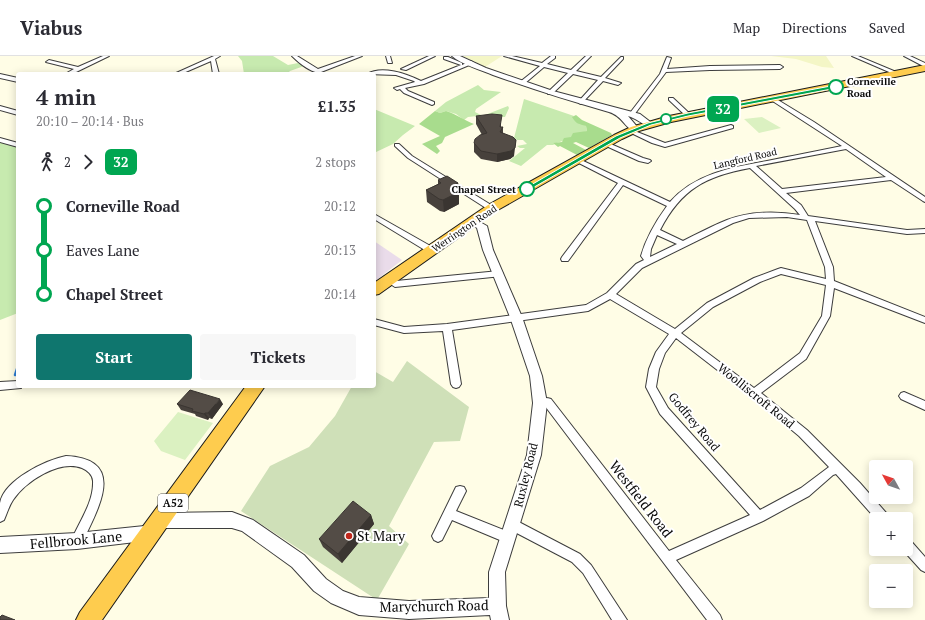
<!DOCTYPE html>
<html lang="en">
<head>
<meta charset="utf-8">
<style>
	:root { --surface:#fff; --page:#f7f7f7; --text:#2b2b33; --muted:#7c7c81; --line:#e1e1e2; --accent:#0f766e }
	body { margin:0; font-family:"PT Serif",serif; background:var(--page); color:var(--text); height:100vh; display:flex; flex-direction:column; font-size:15px; white-space:nowrap }
	* { box-sizing:border-box; margin:0 }
	p { font-size:13px; color:var(--muted) }
	.icon { flex:none; width:22px; height:22px; fill:none; stroke:currentColor; stroke-width:2; stroke-linecap:round; stroke-linejoin:round }
	.map { position:relative; flex:1; overflow:hidden }
	.side { position:absolute; left:16px; top:16px; width:360px; height:316px; display:flex; flex-direction:column; background:var(--surface); border-radius:4px; box-shadow:0 2px 10px #0003 }
	.side>* { flex:none }
	.badge { padding:0 8px; border-radius:6px; font-size:14px; line-height:26px }
	.needle { width:26px; rotate:310deg }
	.fabs { position:absolute; left:869px; top:404px; display:grid; gap:8px }
	.fabs a { display:grid; place-items:center; width:44px; height:44px; border-radius:4px; background:var(--surface); box-shadow:0 2px 10px #0003; font-size:20px }
	.map>.badge { position:absolute; translate:-50% -50%; box-shadow:0 0 0 2px #fff }
	.legs { display:flex; align-items:center; gap:6px; height:44px; padding:0 20px; font-size:13px }
	.legs p { margin-inline-start:auto }
	.summary { display:flex; align-items:center; justify-content:space-between; height:68px; padding:0 20px }
	h1 { font-size:22px; font-weight:600; line-height:30px }
	.action { display:flex; gap:8px; margin-top:auto; padding:8px 20px }
	.action a { flex:1; height:46px; border-radius:4px; background:var(--accent); color:#fff; font-size:16px; font-weight:600; line-height:46px; text-align:center }
	.action a+a { background:var(--page); color:var(--text) }
	ul { padding:0 20px; list-style:none }
	li { display:flex; align-items:center; gap:14px; height:44px; font-size:15px }
	li i { display:grid; place-items:center; width:6px; height:100%; margin:0 5px; background:currentColor }
	li i::after { content:''; width:10px; height:10px; margin:-5px; border:3px solid; border-radius:50%; background:var(--surface) }
	li p { margin-inline-start:auto }
	li:first-child i { background:linear-gradient(#0000 50%,currentColor 0) }
	li:last-child i { background:linear-gradient(currentColor 50%,#0000 0) }
	header { display:flex; align-items:center; gap:24px; box-sizing:border-box; height:56px; padding:0 20px; background:var(--surface); border-bottom:1px solid var(--line) }
	header strong { font-size:19px }
	nav { display:flex; gap:22px; margin-inline-start:auto; font-size:14px }
	.map>svg:first-child { display:block }
</style>
</head>
<body>
<header>
<strong>Viabus</strong>
<nav><a>Map</a><a>Directions</a><a>Saved</a></nav>
</header>
<div class="map">
<svg width="925" height="564" viewBox="0 0 925 564">
	<rect width="100%" height="100%" fill="#fffde6"/>
	<path fill="#eadcea" d="M374,185l28,19 -28,22z"/>
	<path fill="#f4f6c6" d="M463,0h39l-17,11z
		M771,0h55l8,12 -12,-1 -26,-8z"/>
	<path fill="#c7eaaf" d="M238,0h35l15,9 10,-2 6,3 -14,5 -3,3h-43l-2,-13z
		M478,29l6,5 17,2 -25,17 -1,3 6,3h4l23,-9 1,2 -4,9h-4l-1,-2 -4,-1 -28,3 -4,3 -8,-6 -10,-3 -6,2 -5,-2 11,-9z
		M524,43l50,17 -1,1 13,9 1,5c-11,4 -22,10 -34,13l2,1h-8l-26,21 -12,-5 16,-13h-5l-3,-2 10,-2 -4,-4h-6l-3,-2z
		M374,53l41,17 -12,9 -10,9 -19,9z
		M0,86l18,4v167l-18,7z"/>
	<path fill="#a8dc8d" d="M435,55l5,2 6,-2c10,3 18,9 28,13l-29,13 -3,6 -6,3 4,5 -3,3 -15,-10 18,-8 -21,-12z
		M576,59l6,5 29,13 1,2 -23,13 -13,-6 -3,1 13,7 -9,5 -17,-9 -2,1 -5,-4 9,-1 2,-4 7,-1 2,-4 14,-2 -1,-5c-7,-2 -10,-2 -14,-9z"/>
	<path fill="#cfe0b8" d="M407,305l62,46 -9,34 -26,1 -45,84 20,18 -32,56 -136,-89 29,-45 39,-19 26,-31 17,-30h22v-15l19,11z"/>
	<path fill="#dbf1c1" d="M762,61l19,11 -22,5 -15,-14z
		M178,356l35,11 -28,37 -24,-9 -7,-10z"/>
	<g fill="none" stroke-linecap="round" stroke-linejoin="round">
		<path stroke="#2b7dd4" stroke-width="2.5" d="M15,319l3,-9"/>
		<g stroke="#3d3d3d" stroke-width="2">
			<path id="minor" d="M103,0h6l-37,18h-7l9,-5 -28,-7 3,-2 29,7z
				M214,0h6l-5,3 4,15h-6l-2,-13 -30,13h-7z
				M292,0h5l21,13 37,-13h7l-41,16 4,2c-12,0 -25,-10 -33,-18z
				M386,0h4l2,7h-4z
				M429,0h6l-29,14 -5,-1z
				M504,0h8l30,7 9,-7h4v2l-8,6 24,6 15,-14h5l-15,15 25,6 20,-20h2v2l-18,19 16,5 -3,2 -15,-4 -22,23 -2,-1v-2l19,-21 -25,-6 -21,20h-4v-2l20,-19 -24,-6 -20,17h-4v-2l20,-16z
				M852,0h6l43,18 -5,1z
				M904,0h6l15,7v4z
				M444,1h4l14,6v2l9,-4 3,2 -50,21 -19,4 3,3 26,11v2l-2,1 -28,-12 -4,-4 -3,1 -3,-2 21,-6 -1,-1 -18,-6 -29,-1c15,-9 40,0 54,7l40,-16 -17,-6z
				M667,1l4,1 -4,11 43,-3 70,-1 3,2 -3,2 -70,1 -44,2 -32,43h-4v-2l30,-39z
				M0,18l18,4v4l-18,-4z
				M773,41l41,25 111,75v5l-2,-1 -32,-21 -105,13 15,12 7,11 99,14 18,-1v4l-18,1 -92,-13 18,46 1,14 91,36v6l-91,-35 -4,28 -24,43 -45,34 46,37 53,53 28,32 2,4h-14l-40,-45 -3,1 -24,21 -46,25 -87,39 44,55 2,5h-15l-162,-214h-9l-1,-3 1,-3c5,-2 10,-3 15,-1l118,152 81,-36 -90,-101 -14,-27 3,-18 7,-17 13,-18 -59,-35 -22,12 -136,19 9,54 -2,3 -3,1 -3,-1 -2,-3 -8,-53 -39,2 -30,-8v-6l30,8 43,-3 139,-19 21,-12 29,-29 8,-4 -3,-4c5,-18 15,-35 26,-50l-44,-21 -55,76h-6l-1,-2 1,-2 56,-74 -43,-22v-2h4l91,43c26,-30 65,-35 102,-42 24,-5 47,-9 70,-14l-71,-46v-2zM846,93l40,28 -104,12 -26,-23zM750,112l45,41 5,6c-23,-4 -51,-4 -73,5 -15,6 -30,14 -44,21l-23,-11c21,-41 46,-54 90,-62zM787,161l20,3 18,47 1,12 -45,-11 -3,1 -24,9 -47,25 -32,26 -59,-35 26,-26 91,-45 16,-5zM657,179l20,9 -27,13 1,-8zM781,218l45,11 -4,31 -22,37 -46,35 -73,-55 32,-26 47,-25zM676,282l75,58 48,40 30,31 -28,21 -41,22 -92,-102 -12,-21 3,-18 6,-16z
				M669,42h4l17,16v2h-4l-17,-16z
				M0,50l18,5v4l-18,-5z
				M731,69l2,1v2l-68,19 -13,-4 -25,-12 5,-1 33,13z
				M0,82l18,5v4l-18,-5z
				M606,86l37,16 7,2 1,1 -3,2 -9,-2 -35,-16 -1,-1z
				M395,88h4l13,12 84,52 -1,2h-6l-81,-52 -13,-12z
				M374,158l60,34 1,2 -1,2h-6l-54,-33z
				M499,215l3,1 1,2 -1,2 -107,11 -11,-7 4,-3 8,4z
				M18,325v5h4l-1,2 -21,2v-8z
				M904,336l21,9v9l-24,-11 -2,-3 2,-3z
				M66,400c64,3 30,56 15,89l-4,2 -4,-2 -2,-4c8,-19 23,-39 22,-60 0,-6 -6,-11 -11,-13 -23,-9 -57,14 -69,32 -4,6 -6,13 -9,20l-4,2c0,-6 0,-13 0,-19 4,-23 46,-43 66,-47z
				M460,430l4,1 2,4 -10,20 55,22 2,4 -2,4 -4,2 -55,-23 -10,20 -4,2 -4,-2 -2,-4 2,-4 22,-45z
				M513,463l67,35 11,11 36,55h-15l-29,-47 -11,-11 -63,-33 -2,-4 2,-4z
				M906,482l4,2 15,17v15l-4,-2 -19,-21h4z"/>
		</g>
		<g stroke="#3d3d3d" stroke-width="2">
			<path id="tertiary" d="M452,0h8l26,12 67,23 87,23 13,10 -4,2c-8,-2 -13,-8 -21,-10l11,13 -4,2c-10,-2 -12,-15 -26,-19 -39,-11 -77,-23 -116,-37 -12,-5 -32,-11 -41,-19z
				M473,162l14,8 6,24 29,67 20,59 5,27 -6,52 -36,117 1,34 3,14h-18l-1,-5 -81,4 -50,-4 -28,-12 -17,-12 -22,-24 -50,-36 -10,-3h-74l2,4 -2,5 -6,3 -75,9 -77,4v-16l77,-4 77,-8 -2,-4 3,-5 5,-3 72,-1 21,8 51,35 22,24 17,12 16,6 50,4 80,-3v-26l38,-117 6,-52 -3,-27 -20,-59 -27,-67 -6,-22 -9,-7z"/>
		</g>
		<g stroke="#1b1b1b" stroke-width="2">
			<path id="trunk" d="M925,9v6l-254,51 -32,9 -17,8 -126,72 -117,83 -5,1v-12l114,-78 126,-70 17,-8 38,-11z
				M246,330h19l-163,234h-26l4,-8z"/>
		</g>
		<use href="#minor" fill="#fff" fill-rule="evenodd"/>
		<use href="#tertiary" fill="#fff" fill-rule="evenodd"/>
		<use href="#trunk" fill="#fecc4e" fill-rule="evenodd"/>
	</g>
	<path fill="#47413c" d="M476,60l25,7v4h2v6l11,23 -4,3 -13,3 -16,-3 -7,-7v-9l8,-8 -6,-11z
		M438,124l21,5v19l-15,8 -4,-1 -13,-9 -1,-12 12,-6z
		M177,348h46l-11,15 -3,-1 -1,2 -12,-4 -1,-2 -14,-4z
		M371,459l3,9 -32,39 -19,-16 -4,-8z"/>
	<path fill="#3a3531" d="M516,84l-2,16 -4,3 -13,3v-8z
		M458,127l1,9v12l-15,8 -1,-12 13,-16z
		M220,343l3,5 -11,15 -4,-6z
		M205,357l4,5 -1,2 -4,-6z
		M371,459l3,9 -32,39 -4,-9z"/>
	<path fill="#534c46" stroke="#3a3531" d="M492,58l10,1 -2,12h3l-3,5 13,5 3,3 -1,8 -4,3 -14,3 -16,-3 -7,-8 1,-4 5,-4 7,-2 -11,-17z
		M447,120l11,7 -2,1 3,1 -6,3 6,4 -16,8 -4,-1 -13,-9 15,-7 -3,-3z
		M190,334l30,9 -12,14h-3l-1,1 -12,-3 1,-2 -16,-5z
		M353,445l18,14 -33,39 -19,-15z
		M2,559l13,5h-15v-3z"/>
	<path fill="#00a651" stroke="#fff" d="M836,29l1,3 -149,28 -37,9 -31,13 -91,52 -5,-1 92,-53 32,-13 40,-10z"/>
	<g fill="#fff" stroke="#00a651" stroke-width="2">
		<circle cx="836" cy="31" r="7"/>
		<circle cx="666" cy="63" r="5"/>
		<circle cx="527" cy="133" r="7"/>
	</g>
	<circle fill="#c0271c" stroke="#fff" stroke-width="1.5" cx="349" cy="480" r="4"/>
	<g text-anchor="middle" stroke-width="4" stroke-linejoin="round" paint-order="stroke">
		<g font-size="10" font-weight="bold" fill="#0a0a0a" stroke="#fff" text-anchor="start">
			<text x="847" y="29">Corneville<tspan x="847" dy="12">Road</tspan></text>
			<text x="516" y="137" text-anchor="end">Chapel Street</text>
		</g>
		<g font-size="10" fill="#0a0a0a" stroke="#fff">
			<text transform="translate(745 102) rotate(-13)" y="4">Langford Road</text>
			<text transform="translate(464 172) rotate(-34)" y="4">Werrington Road</text>
		</g>
		<rect fill="#fff" stroke="#545454" stroke-width="1" x="158" y="438" width="30" height="18" rx="3"/>
		<g font-size="11" font-weight="bold" fill="#0a0a0a">
			<text x="173" y="451">A52</text>
		</g>
		<g font-size="12" fill="#0a0a0a" stroke="#fff">
			<text transform="translate(756 340) rotate(39)" y="4">Woolliscroft Road</text>
			<text transform="translate(694 366) rotate(50)" y="4">Godfrey Road</text>
			<text transform="translate(526 419) rotate(-76)" y="4">Ruxley Road</text>
		</g>
		<g font-size="14" fill="#0a0a0a" stroke="#fff">
			<text transform="translate(641 443) rotate(52)" y="5">Westfield Road</text>
			<text transform="translate(76 484) rotate(-5)" y="5">Fellbrook Lane</text>
			<text transform="translate(434 550) rotate(-1)" y="5">Marychurch Road</text>
		</g>
		<g font-size="14" fill="#0a0a0a" stroke="#fff" text-anchor="start">
			<text x="357" y="485">St Mary</text>
		</g>
	</g>
</svg>
<div class="fabs">
<a><svg class="needle" viewBox="-14 -14 28 28"><path d="M0-13l5 13h-10z" fill="#e53935"/><path d="M0 13l5-13h-10z" fill="#7c7c81"/></svg></a>
<a>+</a>
<a>−</a>
</div>
<b class="badge" style="left:723px;top:53px;background:#00a651;color:#fff">32</b>
<section class="side">
<div class="summary"><div><h1>4 min</h1><p>20:10 – 20:14 · Bus</p></div><b>£1.35</b></div>
<div class="legs"><svg class="icon" aria-label="walk" viewBox="0 0 24 24"><circle cx="13" cy="4" r="2"/><path d="M13 8l-2 6 4 7M11 14l-3 7M7 12l3-4h3l4 4"/></svg>2<svg class="icon" aria-label="forward" viewBox="0 0 24 24"><path d="M9 5l7 7-7 7"/></svg><b class="badge" style="background:#00a651;color:#fff">32</b><p>2 stops</p></div>
<ul>
<li><i style="color:#00a651"></i><b>Corneville Road</b><p>20:12</p></li>
<li><i style="color:#00a651"></i><span>Eaves Lane</span><p>20:13</p></li>
<li><i style="color:#00a651"></i><b>Chapel Street</b><p>20:14</p></li>
</ul>
<div class="action"><a>Start</a><a>Tickets</a></div>
</section>
</div>
</body>
</html>
